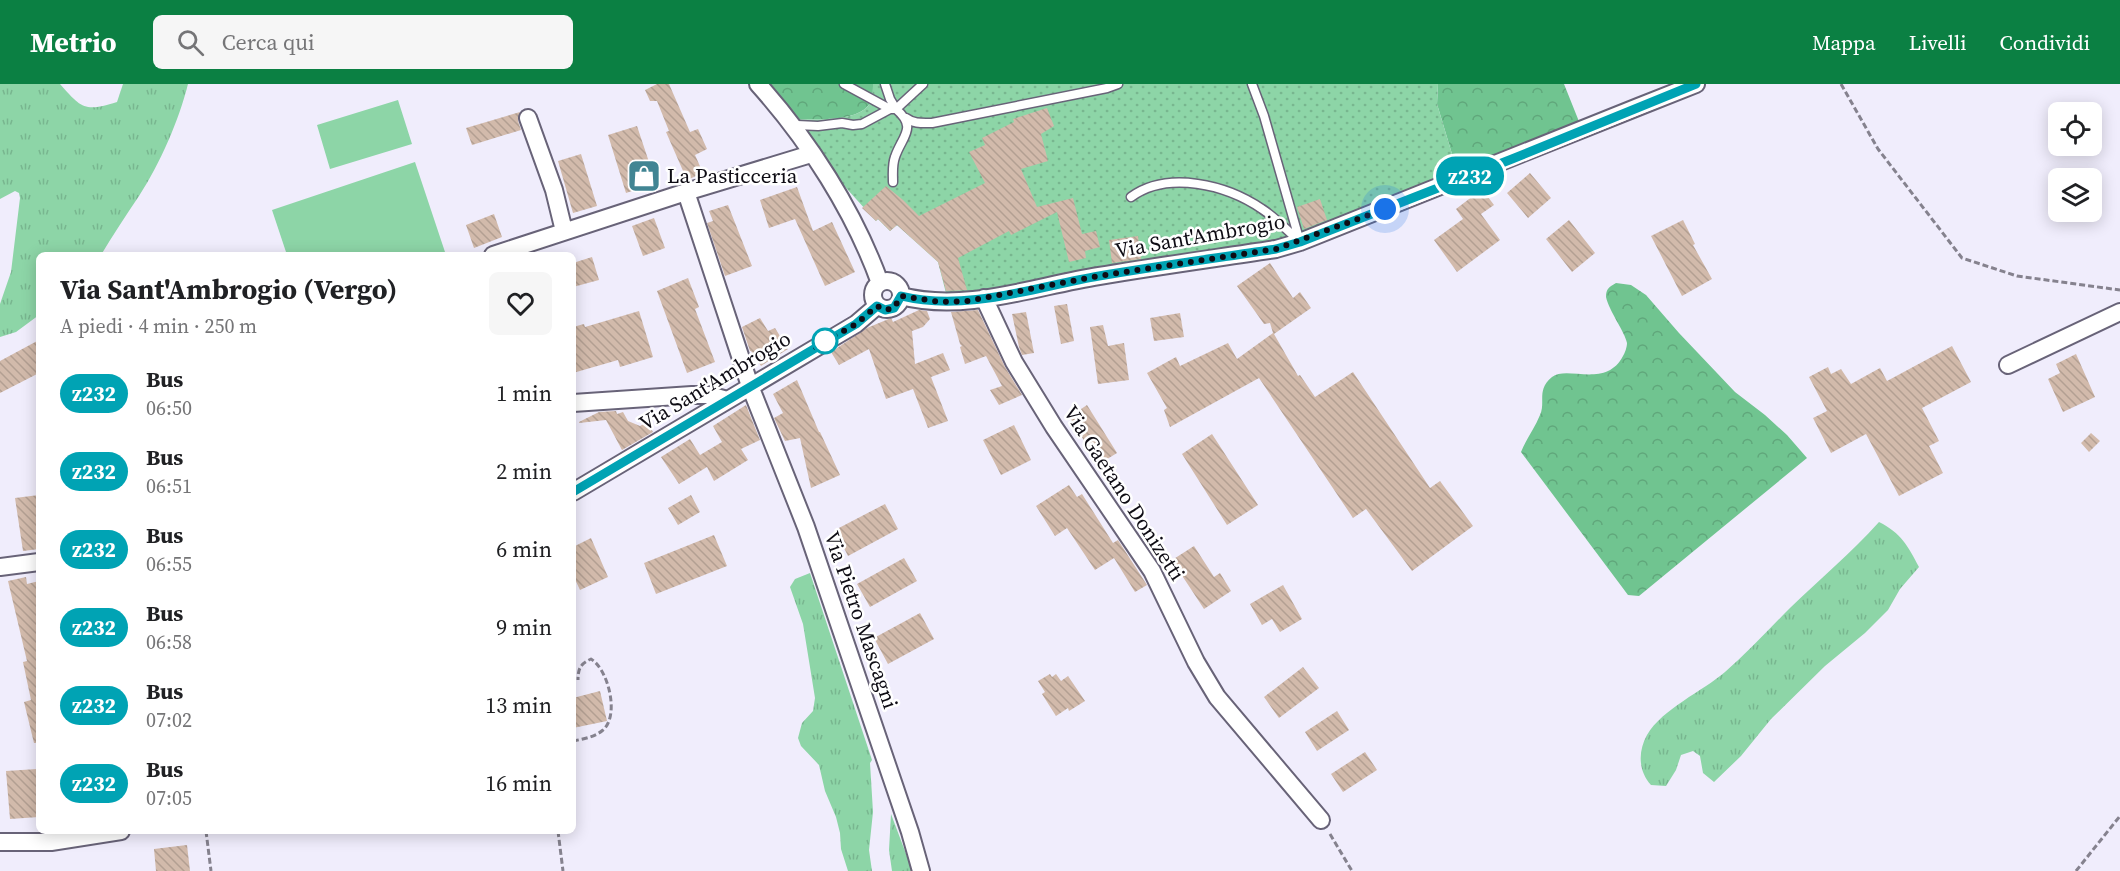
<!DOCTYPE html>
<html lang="it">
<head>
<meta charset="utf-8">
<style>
	:root { --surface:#fff; --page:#f6f6f6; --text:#202124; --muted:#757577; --accent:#0b8043 }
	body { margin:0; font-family:"Source Serif 4",serif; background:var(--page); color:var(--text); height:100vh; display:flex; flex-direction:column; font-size:22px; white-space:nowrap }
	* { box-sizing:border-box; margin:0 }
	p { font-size:20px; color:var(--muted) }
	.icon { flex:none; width:33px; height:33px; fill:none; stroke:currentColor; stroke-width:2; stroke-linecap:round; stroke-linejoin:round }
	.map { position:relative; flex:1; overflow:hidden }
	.side { position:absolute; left:36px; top:168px; width:540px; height:582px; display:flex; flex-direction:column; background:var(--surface); border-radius:9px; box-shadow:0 3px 15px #0003 }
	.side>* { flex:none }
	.badge { padding:0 12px; border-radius:20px; font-size:21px; line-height:39px }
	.controls { position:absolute; left:2048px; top:18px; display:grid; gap:12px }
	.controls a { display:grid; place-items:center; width:54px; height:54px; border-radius:9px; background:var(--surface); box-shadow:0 3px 15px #0003; font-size:30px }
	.you { position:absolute; width:30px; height:30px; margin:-15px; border:4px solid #fff; border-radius:50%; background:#1a73e8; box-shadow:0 0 0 9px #1a73e833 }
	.map>.badge { position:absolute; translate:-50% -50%; box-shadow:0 0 0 3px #fff }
	.round { display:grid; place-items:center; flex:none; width:63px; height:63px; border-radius:9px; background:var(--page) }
	.headline { display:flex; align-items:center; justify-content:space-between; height:102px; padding:0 24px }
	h1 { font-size:28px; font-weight:700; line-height:45px }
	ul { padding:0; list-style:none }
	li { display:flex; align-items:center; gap:18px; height:78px; padding:0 24px }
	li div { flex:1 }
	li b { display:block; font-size:22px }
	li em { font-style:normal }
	li .badge { min-width:66px; font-weight:700; text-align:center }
	header { display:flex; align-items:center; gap:36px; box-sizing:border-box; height:84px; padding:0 30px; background:var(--accent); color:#fff }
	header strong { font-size:28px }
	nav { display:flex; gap:33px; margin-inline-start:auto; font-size:21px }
	.search { width:420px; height:54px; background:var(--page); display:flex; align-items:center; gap:15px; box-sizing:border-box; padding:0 21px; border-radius:9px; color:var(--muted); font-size:22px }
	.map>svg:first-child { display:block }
</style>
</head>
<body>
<header>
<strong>Metrio</strong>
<div class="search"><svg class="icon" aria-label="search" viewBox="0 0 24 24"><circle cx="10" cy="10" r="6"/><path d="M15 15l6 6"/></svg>Cerca qui</div>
<nav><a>Mappa</a><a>Livelli</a><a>Condividi</a></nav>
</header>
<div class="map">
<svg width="2120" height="787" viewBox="0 0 2120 787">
	<defs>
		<pattern id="grass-tufts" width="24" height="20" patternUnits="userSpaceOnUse" patternTransform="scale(1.5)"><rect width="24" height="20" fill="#8dd5a7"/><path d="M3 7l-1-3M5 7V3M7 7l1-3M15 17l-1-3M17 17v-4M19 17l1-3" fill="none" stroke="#78b68f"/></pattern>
		<pattern id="forest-crowns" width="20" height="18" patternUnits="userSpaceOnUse" patternTransform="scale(1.5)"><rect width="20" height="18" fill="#70c490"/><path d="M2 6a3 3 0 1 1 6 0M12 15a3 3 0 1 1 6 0" fill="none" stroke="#60a77b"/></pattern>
		<pattern id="garden-dots" width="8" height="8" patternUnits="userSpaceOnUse" patternTransform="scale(1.5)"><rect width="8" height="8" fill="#8dd5a7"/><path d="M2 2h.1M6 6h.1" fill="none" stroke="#78b68f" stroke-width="1.8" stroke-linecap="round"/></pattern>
		<pattern id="building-back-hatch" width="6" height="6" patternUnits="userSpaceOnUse" patternTransform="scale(1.5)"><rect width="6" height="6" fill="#d2baab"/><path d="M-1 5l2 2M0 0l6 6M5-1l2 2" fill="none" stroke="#b39f92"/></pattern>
	</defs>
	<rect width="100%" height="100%" fill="#f0edfc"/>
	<path fill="url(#grass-tufts)" d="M0,0h60c22,25 25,28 57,18l6,-18h65c-9,36 -28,80 -49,112 -13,19 -26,39 -38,59h-62v60l-23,17 -16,5v-33l11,-32 9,-74 -1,-5 -4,-2 -15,8z
		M1879,438c22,11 29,24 40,45l-19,22 -12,21 -23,23 -40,33 -54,53 -30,37 -27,26 -11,-9 -3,-17 -7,-5 -12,4 -5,15 -10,16 -15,-1c-13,-14 -13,-34 -4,-50 15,-26 56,-44 78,-63 23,-20 44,-43 65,-64 30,-29 61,-55 89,-86z
		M810,489l62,187 -2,3 3,49 -4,38 3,21h-24l-7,-22 -1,-16 -4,-16 -11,-26 -6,-26 -18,-19 -3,-8 4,-15 11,-12 2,-13 -12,-74 -13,-37 5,-8z
		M891,730l20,53v4h-19l-3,-21z"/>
	<path fill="url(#forest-crowns)" d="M769,0h104c0,6 0,13 -3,19 -11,20 -57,16 -77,16z
		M1438,0h126l16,40 -122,50 -21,-70z
		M1616,199l15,2 15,10 33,38 56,59 30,23 22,20 20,23 -168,138 -11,-1 -107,-143c5,-13 14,-24 19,-37 6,-13 -4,-25 12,-38 15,-12 54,12 71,-21 2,-3 4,-9 4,-13 -2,-11 -18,-32 -21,-46 0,-8 3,-10 10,-14z"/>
	<path fill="url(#garden-dots)" d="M873,0h565l-1,20 21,70 -172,70 -339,53 -9,-35 -41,-37 -7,6 -12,-12 -2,2 -39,-43 -44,-59c20,0 66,4 77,-16 3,-6 3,-13 3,-19z"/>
	<path fill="#8dd5a7" d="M398,16l14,44 -82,25 -13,-44z
		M415,78l31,93h-159l-15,-45z"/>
	<path fill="url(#building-back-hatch)" d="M657,0h12l21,48 8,-3 9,20 -12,6 8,18 -16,7 -21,-48 3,-1 -12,-30h-7l-5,-11z
		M1047,24l7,18 -13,8 7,27 -27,8 16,38 36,-9 9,36 14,-3 4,16 -15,4 1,7 -17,4 -12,-50 -46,23 -2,-4 -51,27 9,32 -21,1 -8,-29 -41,-37 -7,6 -12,-12 -2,2 -14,-13 24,-22 17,14 16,16 66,-33 -16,-31 16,-7 -3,-7 32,-16 -1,-3z
		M520,28l-2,9 3,9 -49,15 -6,-17z
		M637,42l19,57 -30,10 -18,-58z
		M581,70l16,52 -24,7 -15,-52z
		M1530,89l21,25 -23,20 -21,-25z
		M797,103l16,44 19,-9 23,50 -30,14 -30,-67 -26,9 -9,-28z
		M1482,105l12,16 -13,9 19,26 -43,32 -23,-32 29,-21 -7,-10z
		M1320,115l7,21 -23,9 -7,-22z
		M728,121l24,61 -27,10 -18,-53 6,-2 -4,-10z
		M494,130l8,23 -28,11 -8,-23z
		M654,134l11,30 -22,8 -11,-30z
		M1569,136l26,33 -23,19 -26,-33z
		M1683,136l12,24 -2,1 19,34 -30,17 -31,-60z
		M1138,152l3,23 -29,4 -3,-23z
		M592,173l7,23 -26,7v-24z
		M1270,179l23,35 7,-6 11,16 -37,26 24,42 2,-1 15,22 38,-25 77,116 10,-7 33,45 -61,45 -46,-62 -13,9 -94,-140 -89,49 -6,-17 3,-2 -20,-35 29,-16 4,9 48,-23 9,16 36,-26 -3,-10 -6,1 -27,-38z
		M688,194l11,29 -4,2 20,53 -28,11 -30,-82z
		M1067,220l7,37 -13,3 -7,-38z
		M919,226l8,1 3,8 -7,8 -11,4 3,33 28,-11 7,17 -19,7 17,44 -20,7 -15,-39 -27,10 -17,-50 -30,16 -8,-13 36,-24 24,-10 2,4z
		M978,226l27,57 17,28 -23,10 -9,-15 12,-4 -16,-30 -21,8 -5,-17 2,-1 -2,-2 -9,-32z
		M639,227l14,46 -33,10 -2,-7 -45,13v-46l11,-3 1,3z
		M1026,228l8,41 -12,2 -3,-8 -7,-33z
		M1180,229l4,24 -30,4 -4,-23z
		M760,234l8,13 7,-3 13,21 -27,17 -10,-15h-1l-8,-24z
		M1103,241l5,21 16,-3 5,37 -31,4 -8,-57z
		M39,256v33l-39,20v-32z
		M1952,262l19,36 -49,26 17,33 -10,5 14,27 -44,23 -33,-62 -35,19 -18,-35 14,-7 -18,-34 19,-10 3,7 10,-5 10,15 29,-16 7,13z
		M2076,270l19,43 -32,15 -15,-33 12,-6 -4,-9z
		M797,296l22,52h1l20,43 -29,13 -11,-50 -15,3 -11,-23 9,-5 -10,-19z
		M746,321l14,35 -19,9 7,11 -34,21 -7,-14 -28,17 -18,-27 29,-18 10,16 22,-13 -9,-16z
		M1087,321l30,48 -18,11 -30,-47z
		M616,327l1,3 6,-2 5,9 12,5 7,-4 6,10 -31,18 -16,-30 -27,3v-1l20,-10z
		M1014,341l17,35 -30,15 -18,-35z
		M2091,349l9,8 -11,11 -8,-9z
		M1212,350l46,71 -31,20 -45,-71z
		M1069,401l8,12 5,-3 31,49 5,-3 29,45 -12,7 -21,-34 -19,12 -28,-42 -12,8 -19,-30z
		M39,411v54l-16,2 -8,-53z
		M691,411l9,17 -22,13 -10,-17z
		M885,420l13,25 -50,27 -13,-26z
		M714,451l13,31 -71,28 -12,-31z
		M591,454l17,39 -28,13 -7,-15v-28z
		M1194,462l20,31 6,-4 11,18 -27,18 -23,-35 -3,2 -9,-14z
		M904,474l13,23 -47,26 -13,-23z
		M26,493l1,7 12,-3v162h-5l-10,-41 7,-2 -8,-38 4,-1 -19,-80z
		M1283,501l19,34 -22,13 -8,-13 -10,6 -12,-21z
		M920,529l14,26 -46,25 -14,-26z
		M1303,583l16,21 -40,30 -15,-21z
		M1050,590l2,3 4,-3 5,7 7,-5 17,25 -16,10 -1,-3 -12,8 -14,-22 3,-2 -7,-11z
		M600,607l7,30 -34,7v-30z
		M1337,627l12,19 -32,21 -12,-19z
		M1365,668l12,18 -34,22 -12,-18z
		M37,685l2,48 -29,2 -4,-48z
		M187,761l3,26h-34l-2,-22z"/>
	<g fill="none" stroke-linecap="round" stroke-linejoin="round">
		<g stroke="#686378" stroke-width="11">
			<path id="lane" d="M844,0l46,25
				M885,0l5,15 6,10 27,-25
				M906,34c8,6 16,5 26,5l175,-35 11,-4
				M797,41l21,1 24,-3 11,2 9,-1 28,-15h6c22,19 6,27 -1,48 -3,8 -2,17 -2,25
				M1131,113c37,-27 96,-12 131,12 14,9 26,22 38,33l-36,-126 -12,-32"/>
		</g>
		<g stroke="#686378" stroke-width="20">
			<path id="street" d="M758,0c51,57 96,127 122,199
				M528,34l26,72 10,41
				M686,108l64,194 56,141 104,305 11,39
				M493,171l193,-63 125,-38
				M873 211a14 14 0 1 1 28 0a14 14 0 1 1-28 0Z
				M901,212c65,17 134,-10 198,-20 59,-10 118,-18 177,-27l24,-7c133,-52 264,-106 396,-158
				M984,214l30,64 40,65 98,144 44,91 21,35 104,123
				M2008,281l112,-53
				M573,319l119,-8h17l18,5
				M573,408l283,-168 21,-18
				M0,483l39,-5
				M0,758h51l70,-11"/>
		</g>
		<path stroke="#85828e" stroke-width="3" stroke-dasharray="6 3" stroke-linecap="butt" d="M1841,0l37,65 84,109 55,18 103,14
			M573,657c10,-2 22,-4 30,-11 17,-15 5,-61 -12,-71 -11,5 -13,10 -13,21
			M206,747l5,40
			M558,747l5,40
			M1330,750l22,37
			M2076,787l44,-55"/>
		<use href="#lane" stroke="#fff" stroke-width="8"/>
		<use href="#street" stroke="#fff" stroke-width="16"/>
	</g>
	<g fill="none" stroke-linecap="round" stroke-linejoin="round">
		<g stroke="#fff" stroke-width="14">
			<path id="line" d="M573,408l283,-168 21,-18 8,4 9,-2 7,-12c66,16 134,-9 198,-20 59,-10 118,-18 177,-27l24,-7 212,-83 184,-75"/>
		</g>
		<use href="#line" stroke="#00a3b4" stroke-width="9"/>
		<path stroke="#0e0c14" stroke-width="6" stroke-dasharray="0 10.8" d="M825,257l-9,6 40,-23 21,-18 8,4 9,-2 7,-12 39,6 28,-1 130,-25 178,-27 109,-40"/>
	</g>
	<defs>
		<g id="shop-square" transform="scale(1.725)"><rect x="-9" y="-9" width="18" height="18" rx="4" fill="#418593" stroke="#fff"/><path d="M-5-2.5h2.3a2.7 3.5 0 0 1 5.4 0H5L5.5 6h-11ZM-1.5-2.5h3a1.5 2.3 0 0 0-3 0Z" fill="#fff"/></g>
	</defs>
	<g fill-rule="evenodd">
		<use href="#shop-square" x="644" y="92"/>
	</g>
	<circle fill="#fff" stroke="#00a3b4" stroke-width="3" cx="825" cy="257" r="12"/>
	<g text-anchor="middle" stroke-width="5" stroke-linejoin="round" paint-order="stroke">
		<g font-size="21" fill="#0e0c14" stroke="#fff" text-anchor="start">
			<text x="667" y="99">La Pasticceria</text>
		</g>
		<g font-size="21" fill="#0e0c14" stroke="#fff">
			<text transform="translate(1200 152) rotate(-10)" y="7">Via Sant'Ambrogio</text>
			<text transform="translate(715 297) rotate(-31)" y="7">Via Sant'Ambrogio</text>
			<text transform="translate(1124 409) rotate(57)" y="7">Via Gaetano Donizetti</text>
			<text transform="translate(861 536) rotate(71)" y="7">Via Pietro Mascagni</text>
		</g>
	</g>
</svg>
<div class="controls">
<a><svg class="icon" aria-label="locate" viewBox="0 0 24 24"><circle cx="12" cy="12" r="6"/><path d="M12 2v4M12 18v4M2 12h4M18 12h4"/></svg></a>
<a><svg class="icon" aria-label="layers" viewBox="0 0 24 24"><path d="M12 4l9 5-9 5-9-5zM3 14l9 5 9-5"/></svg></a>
</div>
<div class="you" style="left:1385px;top:125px"></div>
<b class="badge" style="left:1470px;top:92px;background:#00a3b4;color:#fff">z232</b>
<section class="side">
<div class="headline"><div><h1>Via Sant'Ambrogio (Vergo)</h1><p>A piedi · 4 min · 250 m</p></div><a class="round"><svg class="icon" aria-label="heart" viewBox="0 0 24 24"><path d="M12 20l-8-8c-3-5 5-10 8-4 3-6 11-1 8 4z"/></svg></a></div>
<ul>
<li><span class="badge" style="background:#00a3b4;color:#fff">z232</span><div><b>Bus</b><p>06:50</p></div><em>1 min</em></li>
<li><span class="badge" style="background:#00a3b4;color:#fff">z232</span><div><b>Bus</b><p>06:51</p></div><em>2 min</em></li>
<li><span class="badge" style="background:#00a3b4;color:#fff">z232</span><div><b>Bus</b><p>06:55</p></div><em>6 min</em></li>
<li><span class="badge" style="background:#00a3b4;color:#fff">z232</span><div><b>Bus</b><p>06:58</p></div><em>9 min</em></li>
<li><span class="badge" style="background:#00a3b4;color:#fff">z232</span><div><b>Bus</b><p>07:02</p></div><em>13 min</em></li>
<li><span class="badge" style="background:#00a3b4;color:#fff">z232</span><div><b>Bus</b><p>07:05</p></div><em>16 min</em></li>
</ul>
</section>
</div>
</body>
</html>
